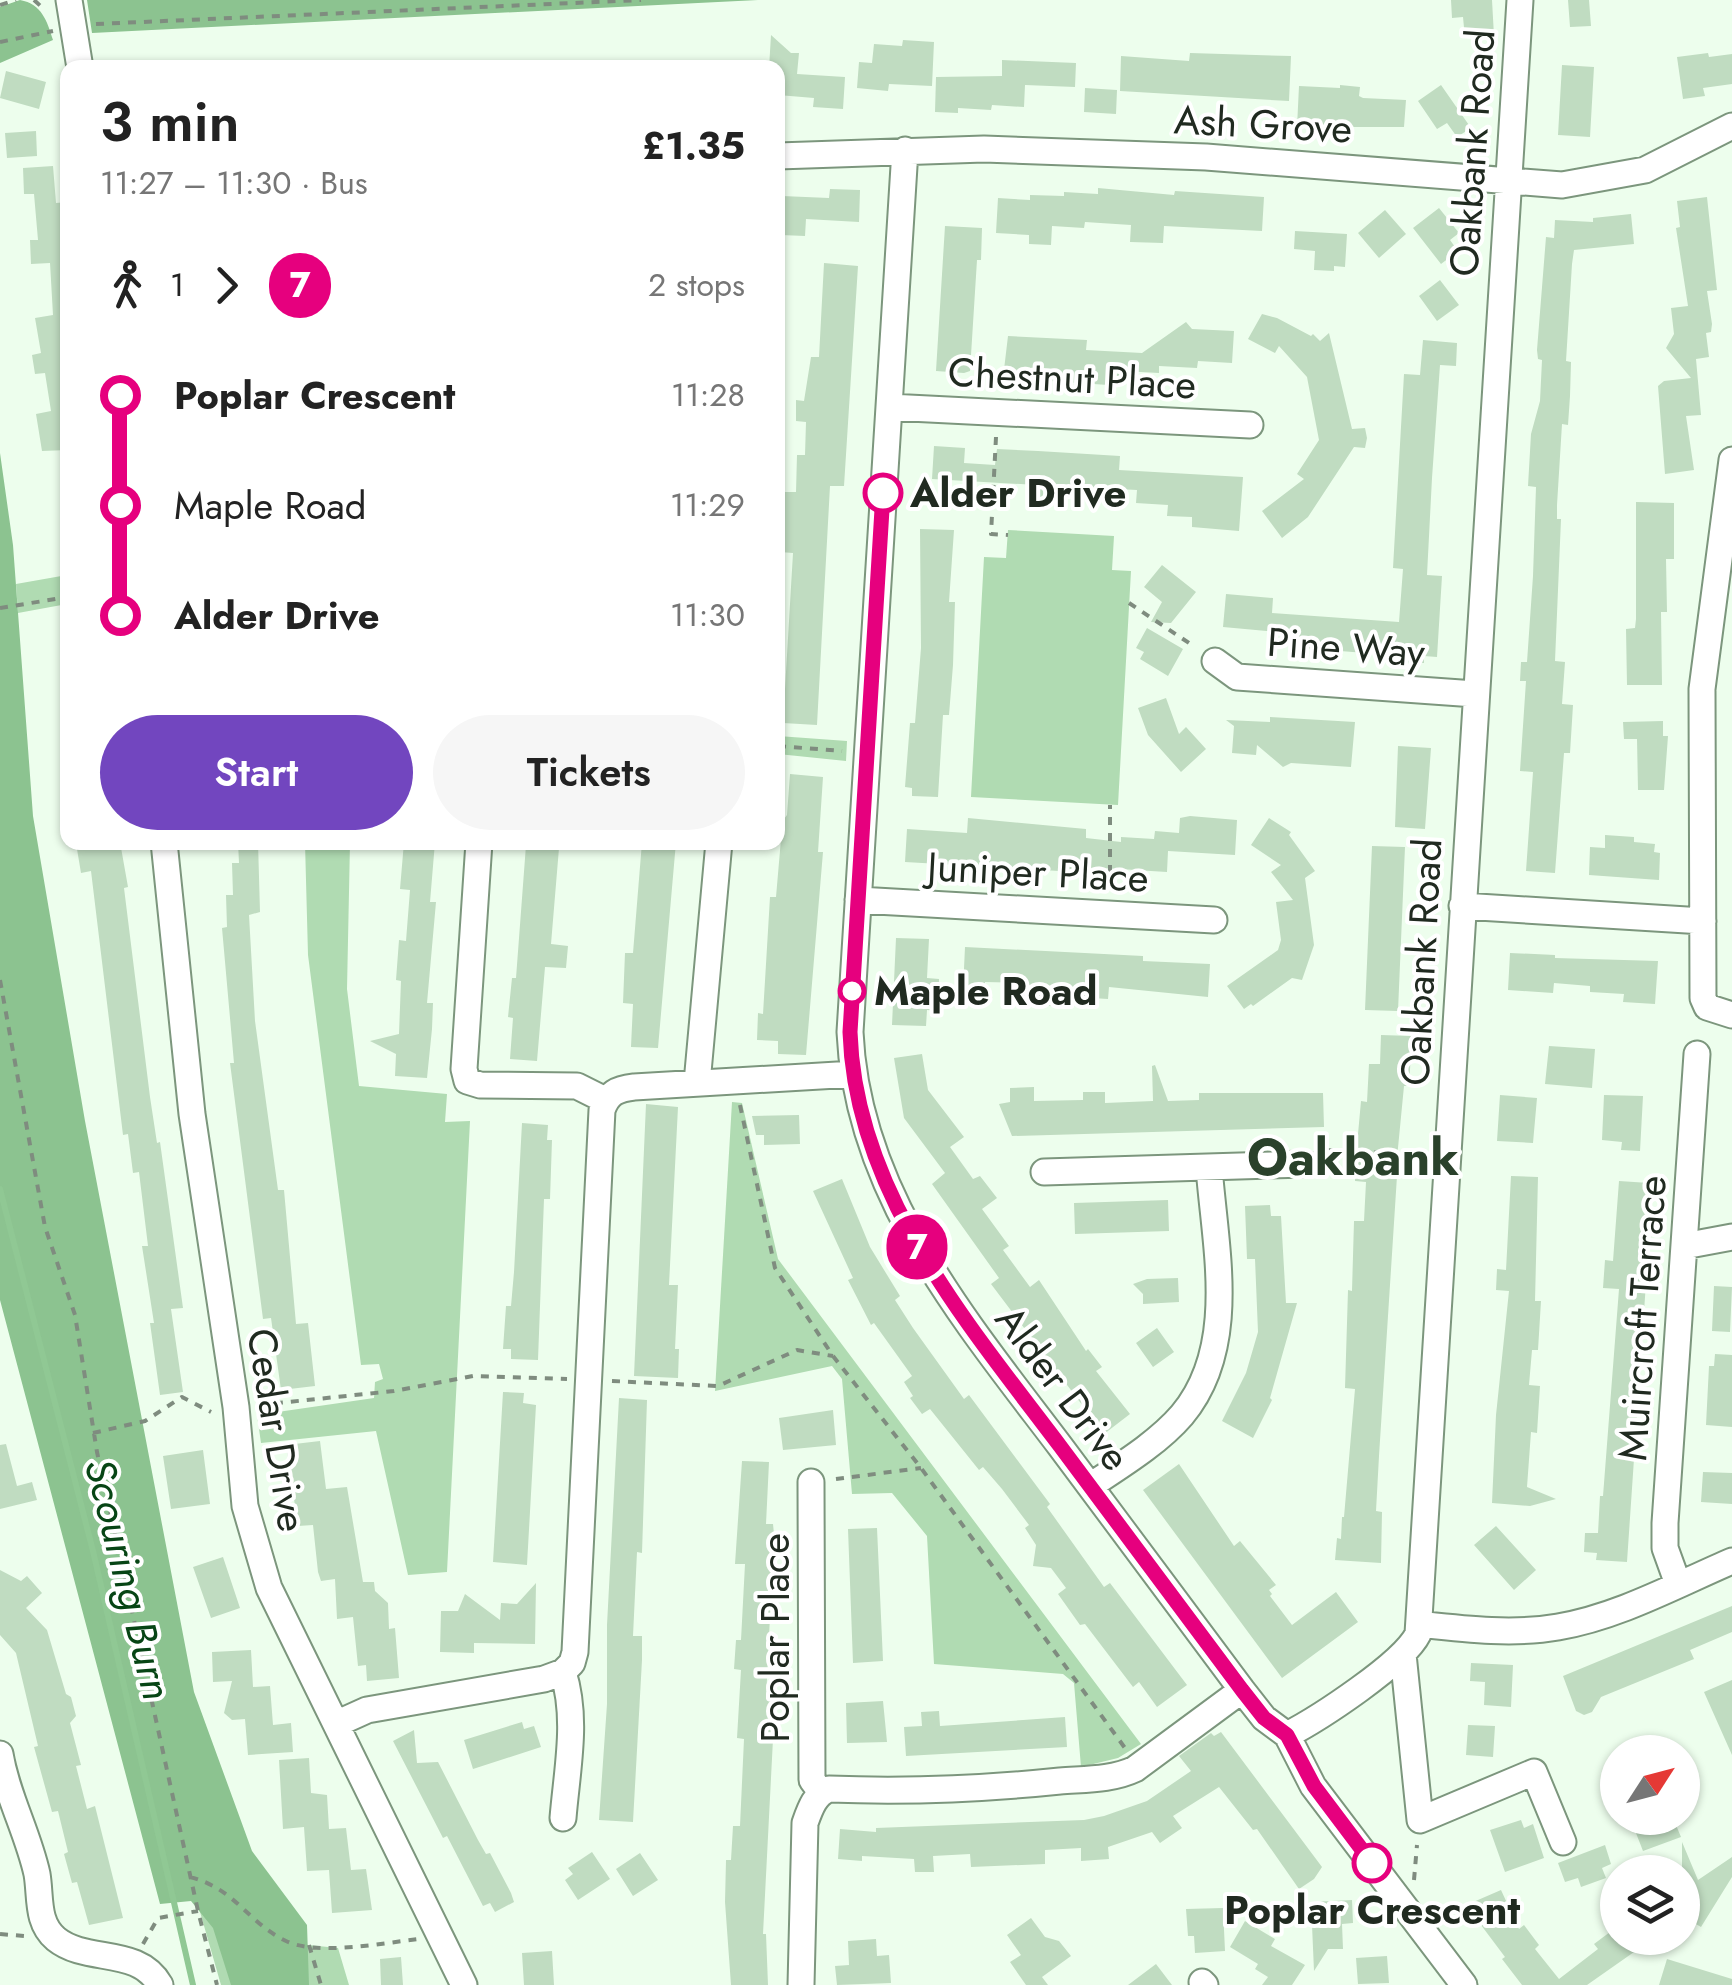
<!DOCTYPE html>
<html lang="en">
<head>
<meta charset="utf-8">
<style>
	:root { --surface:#fff; --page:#f6f6f6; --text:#222; --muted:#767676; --accent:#7246bf }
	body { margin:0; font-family:Jost,sans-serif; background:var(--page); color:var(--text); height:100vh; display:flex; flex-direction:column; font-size:38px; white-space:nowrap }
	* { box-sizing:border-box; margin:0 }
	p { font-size:32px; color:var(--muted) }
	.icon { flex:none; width:55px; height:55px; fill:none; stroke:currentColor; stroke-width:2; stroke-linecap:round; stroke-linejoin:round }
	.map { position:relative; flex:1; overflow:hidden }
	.panel { position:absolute; left:60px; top:60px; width:725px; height:790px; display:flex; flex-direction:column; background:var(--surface); border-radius:20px; box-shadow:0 2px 8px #0004 }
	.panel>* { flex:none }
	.badge { padding:0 20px; border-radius:32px; font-size:35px; line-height:65px }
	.needle { width:65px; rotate:54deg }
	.tools { position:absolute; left:1600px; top:1735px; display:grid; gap:20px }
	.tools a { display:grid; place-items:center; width:100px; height:100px; border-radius:50%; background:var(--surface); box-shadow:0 2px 8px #0004; font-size:50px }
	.map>.badge { position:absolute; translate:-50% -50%; box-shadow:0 0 0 5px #fff }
	.legs { display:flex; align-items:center; gap:15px; height:110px; padding:0 40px; font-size:32px }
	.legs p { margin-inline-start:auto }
	.overview { display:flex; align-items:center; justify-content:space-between; height:170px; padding:0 40px }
	h1 { font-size:55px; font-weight:600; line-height:75px }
	.primary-button { display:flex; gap:20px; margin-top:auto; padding:20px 40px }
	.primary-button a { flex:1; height:115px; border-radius:60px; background:var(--accent); color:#fff; font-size:40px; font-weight:600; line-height:115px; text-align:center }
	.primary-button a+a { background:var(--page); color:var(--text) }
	ul { padding:0 40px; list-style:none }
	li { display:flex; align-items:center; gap:35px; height:110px; font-size:38px }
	li i { display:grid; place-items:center; width:15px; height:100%; margin:0 12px; background:currentColor }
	li i::after { content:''; width:25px; height:25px; margin:-12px; border:8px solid; border-radius:50%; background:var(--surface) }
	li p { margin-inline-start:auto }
	li:first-child i { background:linear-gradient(#0000 50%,currentColor 0) }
	li:last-child i { background:linear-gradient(currentColor 50%,#0000 0) }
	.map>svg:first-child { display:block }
</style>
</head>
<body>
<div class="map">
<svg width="1732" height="1985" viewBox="0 0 1732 1985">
	<rect width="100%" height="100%" fill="#edfeed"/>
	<path fill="#b0dbb2" d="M1008,530l106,6 -2,34 19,1 -13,234 -147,-8 13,-240 22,1z
		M67,575v29l-49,9 -2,-29z
		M778,736l69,5 -1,20 -68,-7z
		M305,843h45l-3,146 12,97 88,8 -2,28 25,-1 -23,451 -39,3 -32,-144 -115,12 -4,-28 117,-17 1,-16 8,-3 -4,-15 -18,1 -53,-410z
		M732,1102l10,1 36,156 363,485 -23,14 -37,9 -7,-84 -11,-9 -129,-10 -7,-128 -35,-43 -40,1 -10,-115 -10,-13 -117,25z
		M190,1877l98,66 50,5 11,37h-128z"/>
	<path fill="#8cc390" d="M20,0c22,4 27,21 33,40l-53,23v-56z
		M87,0h671l-666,33z
		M0,453l13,92 20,271 52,305 109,571 58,159 55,74 2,60h-78l-18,-57 -22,-27 -31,3 -160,-604z"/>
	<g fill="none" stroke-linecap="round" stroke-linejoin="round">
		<path stroke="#90c894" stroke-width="6" d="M0,1189l93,362 100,434"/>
	</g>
	<path fill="#c0dcc1" d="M1451,0h41l2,36 -29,2 -2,-21 -11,1z
		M1568,0h21l2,26 -21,1z
		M771,35l20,18h8l-2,21 48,3 -2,32 -30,-2 1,-9 -36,-3v-27h-9z
		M903,40l31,2 -2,44 -43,-2 -1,7 -31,-3 2,-26 13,1 2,-19 28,2z
		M1190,53l101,3 -2,45 -169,-10 1,-35 68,5z
		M1708,53l1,4 23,-3v30l-29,4 2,8 -22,3 -6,-42z
		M1002,60l74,3 -1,24 -50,-2 -1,22 -32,-2 -1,5 -33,-2v5l-23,-1 1,-35 66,-1z
		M1562,65l32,2 -4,70 -32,-2z
		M6,71l40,11 -7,27 -39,-11z
		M1340,85l20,2 -1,9 4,2 43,2 -2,27h-107l2,-41 41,2z
		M1441,85l30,43 -14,9 -10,-14 -10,6 -19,-28z
		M1085,88l32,2 -1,24 -32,-2z
		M36,131l1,25 -30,2 -2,-25z
		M53,166l3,37 12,-1v248l-26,1 -6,-37 15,-3 -6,-38 -10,1 -3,-19 9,-2 -6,-35 18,-3 -3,-52 -19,1 -1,-24h8l-4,-46h-10l-1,-26z
		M1098,188l76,7 1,-4 89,6 -2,34 -98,-5 -1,17 -33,-1 1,-17 -46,-3 -1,6 -32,-2 -1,19 -22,-1v-9l-33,-2 2,-35 32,2v-5l34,1v-4l34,2z
		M830,189l30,1 -1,32 -53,-3 -1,17 -24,-1 1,-39 47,2z
		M1707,197l10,93 -10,1 5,33 -1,8 -5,1 3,24 -13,2 5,56 -15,1 8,54 -29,4 -7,-88 6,-5 27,-3 -25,-30 8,-14 -3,-26 17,-2 -12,-78 4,-1 -3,-26z
		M1439,208l20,25 -9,7 8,11 -17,13 -28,-36z
		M1385,210l21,24 -27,24 -21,-25z
		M1631,214l3,30 -60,6 -2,14 -6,97 5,1 -1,34 -2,29 -6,-1 -5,81v14h4l-6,142 10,1 -3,42 11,1 -3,48h-6l-9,120 -29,-2 7,-99 -13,-1 6,-90h-6l1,-19h6l6,-86 3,-89 -8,-1 3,-52 9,-33 2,-41 -4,-1 -1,-9 9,-113 8,1 1,-18 38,2v-4z
		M945,226l37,2 -1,32h-4l-7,111 -6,2 -28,-2z
		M1295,231l52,3 -2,33 -11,-1v5l-20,-1 1,-19 -21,-2z
		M824,263l34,3 -14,220h-14l-13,239 -34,-2 10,-170 -13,-1 5,-60h11l1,-37h8l1,-33 -10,-1v-21l8,1 7,-44h8z
		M1440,280l19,25 -22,16 -18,-25z
		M1262,314l15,4 34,18 2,-2 7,7 9,-8 23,96 13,-1 2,10 -2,10 -11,-1 -46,70 -26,21 -20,-27 42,-32 -7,-5 22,-34 -12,-63 -28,-31 -4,7 -27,-14z
		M1186,322l6,7 42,2 -2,32 -34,-2 -1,7 -38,-2v7l-36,-2v15l-120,-8 5,-42 79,4 -1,10 56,3z
		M1423,340l34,3 -1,23 -16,-1 -8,113 -5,97 15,1 -5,81 -13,-1v7l-20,-1v-6l-115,-9 1,-14 -67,-6 3,-33 47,4 -1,15 127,9 4,-53 -10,-1 11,-194 16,1z
		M934,446l31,2 -1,15 31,2 2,-16 41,2 82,5 -1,14 124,7 -4,54 -47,-4v-10l-25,-1 1,-11 -32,-2 1,-13 -77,-4v16l-24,-1 1,-16 -105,-6z
		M1636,502l38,1v56h-8l1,53h-6l1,73h-35l-1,-56 9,-1 1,-9z
		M920,529l34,1 -5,72h6l-2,63 -4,50h-6l-5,82 -26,-1v-8l-7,-1 5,-64h5l6,-75z
		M1162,565l34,27 -25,31 -20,-1 11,-20 -18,-15z
		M1147,628l36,21 -15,27 -28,-17 4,-7 -8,-4z
		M1166,698l13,36 7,-7 20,22 -25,23 -33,-37 -10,-27z
		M1270,717l85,5 -4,45 -60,-4 -8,4 -26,-22 -1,10 -24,-2 2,-27 -8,-6 44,2z
		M1663,721v15h5l-4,54h-26l-1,-51h-13l-1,-17z
		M1398,746l33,2 -6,81 -30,-2z
		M790,774l33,3 -5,75h5l-17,203 -28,-1v-13l-21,-1 1,-27 5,1 7,-117h6l5,-58 -3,-12 9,-12z
		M1190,816l47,4 -2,35 -67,-4 -1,21 -64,-4v5h-9l-189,-11 2,-33 60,4 1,-15 118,11v9l35,4v-5l33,2 1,-8 24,2 1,-15z
		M1269,818l22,14 -2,3 26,36 -10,7 9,67 -12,35 -10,-2 -39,28 -2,-2 -7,5 -17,-23 51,-36 3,-10 -5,-38 17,-2 -22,-28 10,-7 -30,-20z
		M1605,835l29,2v5l21,2 -1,8 6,1 -1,27 -70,-5 1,-28 15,1z
		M120,842l8,45 -4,1 26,209 7,46 3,-1 23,166 -12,1 12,83 -23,3 -10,-72h4l-12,-77h6l-9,-74 -6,1 -5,-39 -5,1 -32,-264 -10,2 -4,-24z
		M238,842h20l2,70 -11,3 6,106 23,169h6l12,134 12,-1 7,63 -34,4 -10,-72 -8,1 -33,-256h4l-12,-135 5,-1 -1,-32h7l-1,-32h7z
		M404,842h31l-5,60h6l-9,101h6l-1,26 -5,49 -32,-2 1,-22 -26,-13 29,-7 2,-53 -5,-1 3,-40 7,1 4,-51 -10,-1z
		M642,842h34l-18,206 -27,-1 2,-43 -10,-1 2,-50h8z
		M526,845l33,3 -8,96 17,2 -2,22 -21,-1 -8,94 -27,-2 3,-41 -5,-1 4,-39h4z
		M1372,846l33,1 -7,164 -33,-1z
		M896,938l33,1 -2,39 12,1 -1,32 -11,-1 -1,16 -34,-1z
		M965,947l178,9v5l67,3 -2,33 -99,-10 -1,12 -33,-2 -1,10 -51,-2 1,-22 -39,-1 -1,10 -21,-2z
		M1510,953l45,2v3l103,3 -3,43 -32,-2 1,-8 -34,-2v-6l-36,-3 -1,10 -45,-3z
		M1381,1035l31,1 -3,50h-5l-7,72h8l-1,19 -7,-1 -18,280 -3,55 6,1 -1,51 -46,-3 2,-22 4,1 1,-22h2l11,-128 -10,-1 3,-98 4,1 2,-70h10l2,-39 -11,-1 2,-36 4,-44 6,1 2,-38h11z
		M1549,1046l46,3 -3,39 -47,-4z
		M922,1054l6,36 36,47 -14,10 23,32 7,-3 17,22 -15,11 27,37 -6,4 27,37 9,-7 47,71 2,-2 14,18 -6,4 34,43 -26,20 -113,-150 8,-6 -67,-94 13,-11 -41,-55 -10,-60z
		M1155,1065l13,36 31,-1v-7h124l1,34 -312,9 -13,-32 11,-2v-14l24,-1v14l49,-1v-8h22v11l48,-2 -1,-35z
		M1500,1095l37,3 -4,45 -36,-2z
		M1604,1095l39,1 -3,55 -19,-1 1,-8 -20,-2z
		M646,1104l32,3 -9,178h9l-3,64h4l-1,29 -44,-2z
		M799,1115l1,29 -36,1v-10h-8l-4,-19z
		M522,1123l26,2 -1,15h5l-2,59h-6l-6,161 -27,-1v-10h-8l3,-43h5l3,-34z
		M1511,1176l27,1 -3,124h6l-3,49h-6l-3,35 11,1 -3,47 -6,-1 -4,55 29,12 -26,7 -38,-3 4,-88 13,-124 -13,-1 1,-21 9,1z
		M842,1179l28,68 30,49 -5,4 18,28 51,71 5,-4 81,109 -3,3 57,80 6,-4 77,102 -30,22 -18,-25 -6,5 -48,-63 -5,1 -22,-31 8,-6 -15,-20 -18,-2 3,-21 -11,-17 4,-3 -27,-36 -19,-22 -4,3 -49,-61 -8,5 -12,-16 3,-2 -9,-14 8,-6 -38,-53 -3,2 -23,-45 5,-2 -40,-87z
		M1619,1181l30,2 -1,70 -21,309 -31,-2 1,-7 -13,-1 1,-19h13l2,-37h3l16,-207 -16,-1 2,-28 8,1z
		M1168,1200l1,31 -94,3 -1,-31z
		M1270,1205l1,11h10l5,87h11l-27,95 2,2 -19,38 -31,-17 24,-48 12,-41 -3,-73h-8l-2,-53z
		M1178,1278l1,24 -36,2v-10l-10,-10 14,-5z
		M1714,1286l18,1 -2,45 -18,-1z
		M1157,1328l17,24 -21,15 -17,-24z
		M1715,1354l17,1v72l-26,-2 3,-59h5z
		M503,1392l21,1 -1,10 13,2 -9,160 -34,-3z
		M619,1398l28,2 -5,153 -5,-1 -4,84h9v24l-9,162 -34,-2 8,-116v-79z
		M833,1410l3,35 -53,5 -4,-32z
		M320,1441l6,48 21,-2 16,95h11l1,9 13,12 1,26 6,-1 4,50 -32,3 -1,-16 -8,1 -5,-49 -16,2 -2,-40 -14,2 -3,-9 -5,-47 -15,1 -12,-81z
		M6,1444l11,42 15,-4 5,18 -37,9v-64z
		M203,1450l7,54 -39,5 -8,-53z
		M742,1461l27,1 -3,62h7l1,10 -8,165 9,1 -12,234h3l2,51h-37l-6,-83 1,-42h5l2,-34h7l4,-87 -7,-1 4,-68 -7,-1 2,-29h5l4,-76h-10z
		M1179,1464l55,82 6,-5 36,44 -7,5 3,4 -2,2 22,29 44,-33 22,30 -76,56 -139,-188z
		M1703,1472l29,1v31l-31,-2z
		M1496,1526l40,44 -22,20 -40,-45z
		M877,1528l6,133 -30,2 -5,-134z
		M223,1557l17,51 -29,10 -18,-51z
		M0,1570l21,11 6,-5 15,17 -16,15 21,22 19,64 5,3 5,19 -6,7 11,42 -5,1 11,43 8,-3 28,112 -34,7 -12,-43 -5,1 -8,-29 4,-2 -10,-41 -6,1 -18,-65 4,-1 -22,-93 -16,-18z
		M536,1583l-1,61 -61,-1v10l-34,-1 1,-41h17l7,-17 35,26 1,-17 16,1z
		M1732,1606v26l-42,18 4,9 -93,38 -9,15 -8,3 -8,-4 -13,-35z
		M251,1650l2,37 17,-1 3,39 18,-2 2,29 -45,3 -3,-36 -13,1 -8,-7 8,-32 -19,1 -1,-30z
		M1471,1663l42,2 -2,42 -27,-2 1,-23 -15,-1z
		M1732,1680v75l-28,-63z
		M883,1701l4,41 -40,1 -1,-40z
		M939,1711l1,15 125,-9 2,30 -161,9 -2,-29 18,-1 -1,-14z
		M522,1722l2,7 10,-3 7,21 -68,22 -9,-29z
		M1468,1725l27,1 -2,31 -27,-2z
		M414,1730l3,33 21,-1 40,78 8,14 4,-1 21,40 3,9 -19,10 -5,-9 -7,3 -36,-70 -4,2 -50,-97z
		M1221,1732l101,135 -8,12 -15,10 -42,-60 -4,1 -34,-43 -46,29 9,12 -22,15 -8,-11 -44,15 1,12 -28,2v-13l-36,2v14l-74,3 -1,-13 -37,2 1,16h-19l-1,-13 -52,-3v5l-24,-2 2,-30 36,3v-4l208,-8 20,-4 43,-15 44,-30 -12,-15 32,-23 3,3z
		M309,1758l2,35 16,2 2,34 17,-1 5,42 15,-1 6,41 -40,3 -3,-43 -22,1 -3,-44 -21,2 -4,-69z
		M1633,1818h40l8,19 -38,14 -9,-23 3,-1z
		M1521,1820l3,8 9,-4 11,34 -39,14 -15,-42z
		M1682,1842l16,38 34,-23v20l-31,50 -19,-11z
		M1605,1845l6,19 -9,4 4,10 -25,9 -3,-9 -13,4 -7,-19z
		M592,1852l18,27 -32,21 -13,-20 8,-6 -5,-6z
		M640,1853l18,27 -25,16 -17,-27z
		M1501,1890l18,39 5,-4 15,20 -4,4 24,30 39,-30 -4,-5 24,-18v12h36l-67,47h-65l-20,-26 3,-2 -24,-32 -10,-22z
		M1352,1900l1,23 -11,1 1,25h-15l-14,22 -3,-69z
		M1223,1908l2,43 -30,2 -1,-17h-6l-2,-27z
		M1031,1918l14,19 14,4 12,15 -29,21 6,8h-22l-16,-23 11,-7 -14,-20z
		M1245,1921l30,18 -4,7 34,19 -13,20h-30l6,-8 -13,-8 3,-5 -28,-17z
		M876,1939l1,17 12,-1 2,28 -54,2 -2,-19 14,-1 -1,-24z
		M552,1951l2,34h-30l-2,-32z
		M1387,1956l2,27 -31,1 -2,-26z
		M401,1957l2,28h-22l-1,-26z
		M1667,1959l65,20v6h-73z
		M1156,1964l16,21h-44z"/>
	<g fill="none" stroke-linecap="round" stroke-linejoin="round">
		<g stroke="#7c967d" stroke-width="29">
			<path id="minor" d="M69,0l11,68
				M905,150l-55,882c7,162 117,291 210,414 61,81 121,163 182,244l22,28 23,17 26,51 151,199
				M778,156l206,-7 222,8 356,28 83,-15 87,-44
				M889,407l361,18
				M1732,460l-30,229 1,309 4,9 25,8
				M1215,661l22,16 238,17
				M164,842l28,272 44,293 9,99 24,82 195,397
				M479,842l-15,227 3,12 13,4 97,1 28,14
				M858,900l356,20
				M1462,906l241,15
				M697,1083l22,-241
				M1044,1172l262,-8
				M1684,1246l48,-9
				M811,1482l1,298 9,12
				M1090,1486c30,-20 68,-43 92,-71 57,-68 33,-167 27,-248
				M1678,1584l-13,-36v-25l32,-469
				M1419,1624c45,5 94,11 139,3 60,-10 118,-42 174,-66
				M1403,1654l17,166 114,-48 29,70
				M336,1724l31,-14 177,-31 19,-7
				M1287,1735c31,-16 116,-71 131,-101l102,-1634
				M0,1754c7,42 28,79 37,120 4,23 -1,48 19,65 31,25 82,7 104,46
				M563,1818c4,-49 15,-99 0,-146l9,-9 3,-11 27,-542c6,-17 15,-21 32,-23l220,-13
				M1202,1982l3,3
				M801,1985l4,-162c5,-14 10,-29 24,-34 77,3 154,0 231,-8 25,-2 52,-1 75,-12l107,-79"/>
		</g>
		<path stroke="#7f8c7f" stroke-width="4" stroke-dasharray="8 8" stroke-linecap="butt" d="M34,0l11,10
			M0,5l16,-5
			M96,24l545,-24
			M0,42l53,-11
			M996,437l-5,97 17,1
			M1129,603l66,44
			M0,608l68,-11
			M778,746l64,5
			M1110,889v-84
			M0,980l45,247 30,88 22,137 101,459 19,74
			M740,1105l35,163 58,88 88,112 204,280
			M1326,1150l100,5
			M612,1381l106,5 79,-36 36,6
			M259,1405l135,-14 79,-15 94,3
			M93,1433l52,-12 37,-24 29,15
			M836,1479l85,-11
			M190,1877c46,12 58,46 96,64 30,15 98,2 132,-2
			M1414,1880l3,-35
			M0,1934l25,2
			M143,1944l15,-26 40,-7
			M309,1945l12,40"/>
		<use href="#minor" stroke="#fff" stroke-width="25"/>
	</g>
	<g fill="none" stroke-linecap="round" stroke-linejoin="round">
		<g stroke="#fff" stroke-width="22">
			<path id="line-1" d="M883,493l-33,539c5,161 118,292 210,414 61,81 121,163 182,244l22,28 23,17 27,51 58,77"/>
		</g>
		<use href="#line-1" stroke="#e6007e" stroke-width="15"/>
	</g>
	<g fill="#fff" stroke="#e6007e" stroke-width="5">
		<circle cx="883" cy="493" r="18"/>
		<circle cx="852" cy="991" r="12"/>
		<circle cx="1372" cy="1863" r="18"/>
	</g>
	<g text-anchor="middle" stroke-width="8" stroke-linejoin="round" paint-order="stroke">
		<g font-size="40" fill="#202a20" stroke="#fff">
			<text transform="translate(1263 124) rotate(3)" y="14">Ash Grove</text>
			<text transform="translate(1472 153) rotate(-86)" y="14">Oakbank Road</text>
			<text transform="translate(1072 378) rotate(3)" y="14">Chestnut Place</text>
			<text transform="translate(1346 647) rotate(4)" y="14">Pine Way</text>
			<text transform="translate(1038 872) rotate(3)" y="14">Juniper Place</text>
			<text transform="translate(1421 962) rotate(-87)" y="14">Oakbank Road</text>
			<text transform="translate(1642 1318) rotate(-86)" y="14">Muircroft Terrace</text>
			<text transform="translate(1063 1388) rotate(53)" y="14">Alder Drive</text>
			<text transform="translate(277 1430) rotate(81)" y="14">Cedar Drive</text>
			<text transform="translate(775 1638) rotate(-90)" y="14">Poplar Place</text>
		</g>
		<g font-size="40" font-weight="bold" fill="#202a20" stroke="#fff" text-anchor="start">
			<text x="910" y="507">Alder Drive</text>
			<text x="874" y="1005">Maple Road</text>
			<text x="1372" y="1924" text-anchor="middle">Poplar Crescent</text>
		</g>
		<g font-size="42" font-style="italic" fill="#074515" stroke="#fff">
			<text transform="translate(129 1579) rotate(76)" y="15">Scouring Burn</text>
		</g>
		<g font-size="50" font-weight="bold" fill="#2a412b" stroke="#fff">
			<text x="1353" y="1175">Oakbank</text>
		</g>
	</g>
</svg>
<div class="tools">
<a><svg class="needle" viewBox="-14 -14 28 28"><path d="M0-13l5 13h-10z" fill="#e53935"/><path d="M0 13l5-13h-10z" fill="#767676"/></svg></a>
<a><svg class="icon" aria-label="layers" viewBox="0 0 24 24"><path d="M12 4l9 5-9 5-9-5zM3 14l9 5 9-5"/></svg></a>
</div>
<b class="badge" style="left:917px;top:1247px;background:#e6007e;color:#fff">7</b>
<section class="panel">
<div class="overview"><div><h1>3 min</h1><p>11:27 – 11:30 · Bus</p></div><b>£1.35</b></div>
<div class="legs"><svg class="icon" aria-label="walk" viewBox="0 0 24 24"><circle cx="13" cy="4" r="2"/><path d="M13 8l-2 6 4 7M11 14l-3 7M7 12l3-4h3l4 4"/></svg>1<svg class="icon" aria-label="forward" viewBox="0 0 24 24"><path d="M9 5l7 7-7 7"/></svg><b class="badge" style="background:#e6007e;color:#fff">7</b><p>2 stops</p></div>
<ul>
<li><i style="color:#e6007e"></i><b>Poplar Crescent</b><p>11:28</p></li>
<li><i style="color:#e6007e"></i><span>Maple Road</span><p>11:29</p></li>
<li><i style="color:#e6007e"></i><b>Alder Drive</b><p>11:30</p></li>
</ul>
<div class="primary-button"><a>Start</a><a>Tickets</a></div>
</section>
</div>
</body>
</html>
